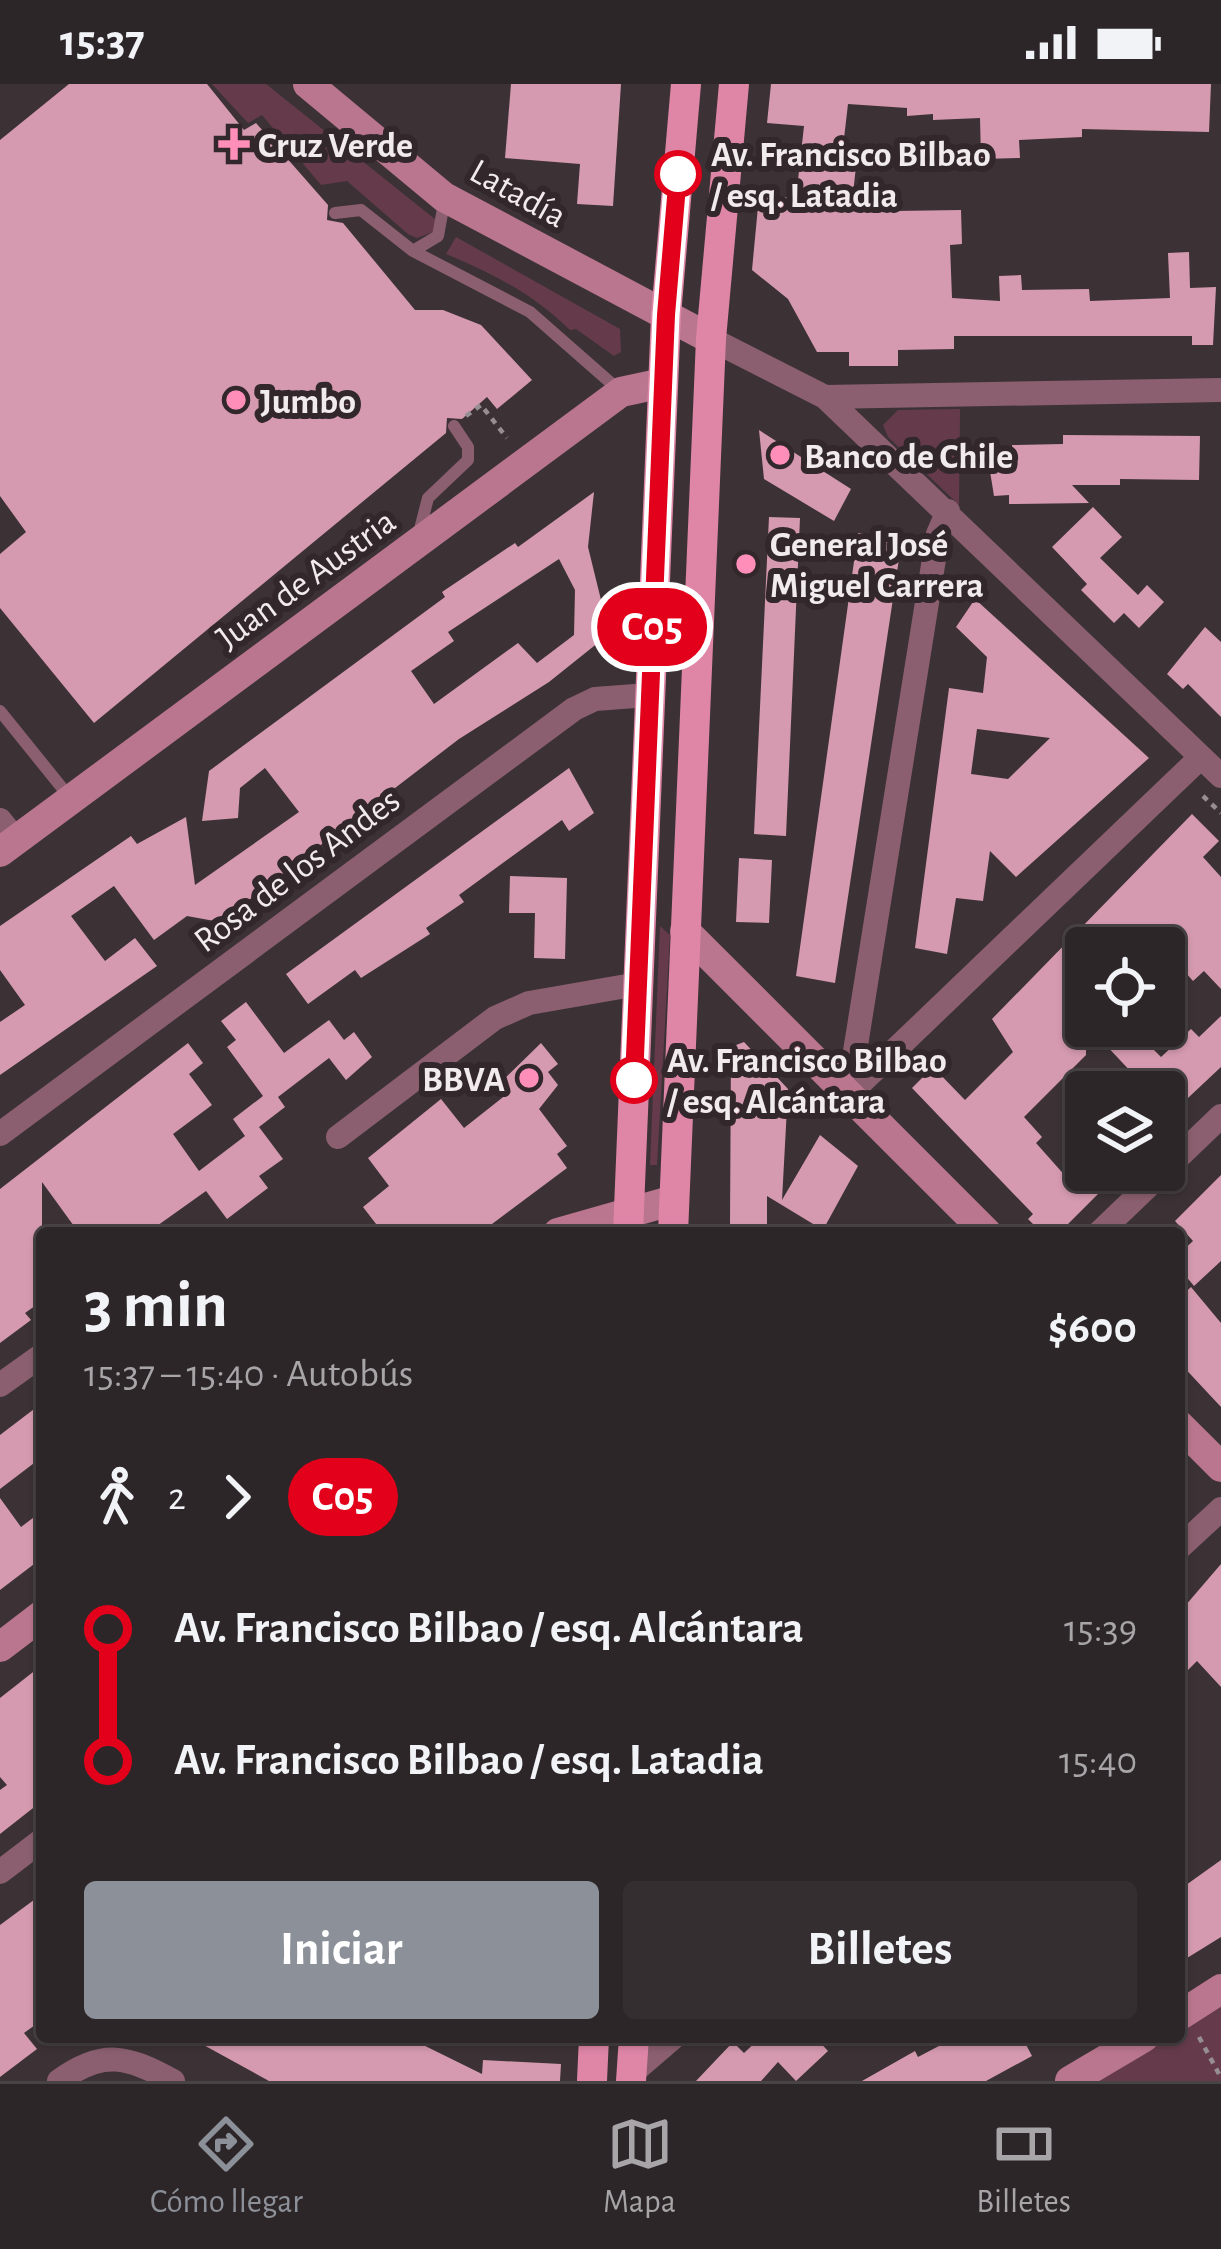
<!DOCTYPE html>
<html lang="es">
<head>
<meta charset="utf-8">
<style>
	:root { --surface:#2d2628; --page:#352e30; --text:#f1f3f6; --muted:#a7a5a8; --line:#484345; --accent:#8c9099 }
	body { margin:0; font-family:"Alegreya Sans",sans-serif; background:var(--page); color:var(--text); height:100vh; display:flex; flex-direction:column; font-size:45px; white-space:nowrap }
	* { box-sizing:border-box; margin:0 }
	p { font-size:39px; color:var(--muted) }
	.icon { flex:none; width:66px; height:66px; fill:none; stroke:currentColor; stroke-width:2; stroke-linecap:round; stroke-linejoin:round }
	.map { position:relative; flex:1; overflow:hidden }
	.drawer { position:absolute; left:36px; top:1143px; width:1149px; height:816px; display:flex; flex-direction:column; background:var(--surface); border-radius:12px; box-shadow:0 3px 9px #0004,0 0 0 3px var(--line) }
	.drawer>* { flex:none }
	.badge { padding:0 24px; border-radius:39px; font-size:42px; line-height:78px }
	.tools { position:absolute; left:1065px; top:843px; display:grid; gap:24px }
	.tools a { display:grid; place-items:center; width:120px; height:120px; border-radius:12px; background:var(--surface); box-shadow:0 3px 9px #0004,0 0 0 3px var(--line); font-size:60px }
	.map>.badge { position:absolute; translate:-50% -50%; box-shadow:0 0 0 6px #fff }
	.legs { display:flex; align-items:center; gap:18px; height:132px; padding:0 48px; font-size:39px }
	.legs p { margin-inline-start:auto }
	.summary { display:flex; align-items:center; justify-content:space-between; height:204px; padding:0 48px }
	h1 { font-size:66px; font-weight:600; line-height:90px }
	.button { display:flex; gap:24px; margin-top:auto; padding:24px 48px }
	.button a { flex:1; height:138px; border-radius:12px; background:var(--accent); color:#fff; font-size:48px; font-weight:600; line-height:138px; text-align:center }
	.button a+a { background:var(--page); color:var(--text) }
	ul { padding:0 48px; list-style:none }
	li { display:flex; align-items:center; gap:42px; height:132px; font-size:45px }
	li i { display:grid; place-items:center; width:18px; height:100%; margin:0 15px; background:currentColor }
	li i::after { content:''; width:30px; height:30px; margin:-15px; border:9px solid; border-radius:50%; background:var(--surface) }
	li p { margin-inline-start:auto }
	li:first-child i { background:linear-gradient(#0000 50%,currentColor 0) }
	li:last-child i { background:linear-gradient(currentColor 50%,#0000 0) }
	.status { display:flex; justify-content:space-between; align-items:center; height:84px; padding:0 60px; background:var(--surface); direction:ltr }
	.status svg { height:33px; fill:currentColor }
	.dock { display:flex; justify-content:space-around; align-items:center; height:168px; border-top:3px solid var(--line); background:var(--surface); font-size:33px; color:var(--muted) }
	.dock a { display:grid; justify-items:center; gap:6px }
	.dock .on { color:var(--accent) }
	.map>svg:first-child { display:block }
</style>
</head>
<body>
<div class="status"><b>15:37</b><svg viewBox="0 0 49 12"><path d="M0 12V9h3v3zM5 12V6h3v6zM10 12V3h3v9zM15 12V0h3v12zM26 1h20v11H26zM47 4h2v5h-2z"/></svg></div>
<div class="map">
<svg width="1221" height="1997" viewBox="0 0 1221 1997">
	<rect width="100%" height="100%" fill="#3c3235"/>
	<path fill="#653b4b" d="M212,0h54l170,136 -3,12 -16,6 -9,-4 -61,-53 -26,4 -59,-70 -14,8z
		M456,153l164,92 1,23 -7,4 -38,-27 -6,1c-37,-36 -76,-56 -124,-76z
		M960,325l-1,96 -71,-68 -5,-12 15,-15z
		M660,842l10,9 -13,230h-7z
		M1221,1918v79h-131l71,-44h18v-10z"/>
	<path fill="#d59aaf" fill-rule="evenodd" d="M69,0h138l37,46 12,-7 72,82 -1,15 16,3 72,87h28l38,15 51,55 -35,29 -10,-12 -25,22 -15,-1 -1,15 -352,290 -94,-115v-54l26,-22 -26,-36v-356z
		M511,0h110l-8,122 -36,-2 3,-40 -75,-6z
		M771,0h440l-2,48 -127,-3v8l-63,3 1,18 -39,1 -1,-41 -47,2v-6l-26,2v-8l-59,-4 -5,43 15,1 -6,55 42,3v5l67,-1 1,34 -12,1 2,53 48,3 -1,-25 22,-1 1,15 67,-1 1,12 80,-3 -2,-45 21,-1 1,36 26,-1 -3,58h-21v-9h-238v13l-56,1v16h-49v-14h-32l-29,-53 -36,-29 7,-74 37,2 8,-72 -37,-3z
		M759,346l92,59 -17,32 -70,-42z
		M1063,351l137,1 -1,44 -79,-1v6h-48l17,18 -80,1v-9l-15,1 -6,-37 25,-1 -1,-13 51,-1z
		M594,408l-6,55 14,57 -3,38 -50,40 -90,57 -239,183 -33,-6 -33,24 -40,-54 -43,30 34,45 30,-23 22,28 -157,109v-53l25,-17 -25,-35v-44l131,-90 6,8 49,-27 9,68 104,-73 -34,-44 -25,20 -2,30 -36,3 7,-50 236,-174 -3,-5 73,-49 3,4zM559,475l16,31 -1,45 -37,28 -19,-20 -84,61 -23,-33 43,-30 -6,-9z
		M1093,423l29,30 -22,21 38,37 9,-10 17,17 -25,26 -15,-15 -10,10 -33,-33 6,-6 -35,-37z
		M769,433l31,1 -14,318 -32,-2z
		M858,449l44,6 -67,444 -39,-7z
		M975,515l174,159 -133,119 -26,-26 -7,50 -27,-3 -9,56 -32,-6 34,-260 34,5 4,-36 -31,-30zM977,645l73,9 -42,41 -37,-5z
		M1205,543l16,15v75l-33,-33 -5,5 -16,-15z
		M569,684l25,45 -25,18 -7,-11 -103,75 5,7 -38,26 4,6 -69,44 -6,-8 -47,34 -22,-30z
		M1192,730l27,27 -16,16 18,20v112l-17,-18 -11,10 -29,-33h-78v107l-62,62 18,20 -6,6 32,36 10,-9h23l10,11 -52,52h-17l-14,-14 5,-5 -121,-126 21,-21 32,33 48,-48 -21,-33z
		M739,774l33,2 -3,63 -33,-1z
		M510,792l57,2 -2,81 -31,-1 1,-45h-26z
		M246,918l38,51 45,-33 15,20 10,-8 18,25 -26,23 -17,-22 -51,39 7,10 -26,20 24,32 -24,17 9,12 -41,31 -21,-28 -59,42h-68l-37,-51v119l-17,12 6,7 -31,23v-154l188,-146 15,20 -14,11 23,31 -39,29 26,37 46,-35 -12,-17 30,-23 -36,-49 9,-7 -15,-19z
		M1221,932v51l-48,45 -9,-9v-11h-14l-47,-50 17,-16h10l31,31 30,-28 8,8z
		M744,958l44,47 -6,111 38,-65 38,31 -35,64 -56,-34v30l-37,-1 1,-178z
		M541,959l17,21 -10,8 10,13 -19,24 28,37 -10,8 10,14 -87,65h-76l-6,-9 -15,9 -20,-26 26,-21 -21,-28 73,-59 23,29 43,-34 -8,-10z
		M1221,1091v86l-27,25 -15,-18v-14l14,-13 -18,-20z
		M1191,1203l30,36v84l-42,-45v-64z
		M42,1319v54l-42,32v-54z
		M0,1414l21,29 21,-16v47l-42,32z
		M1221,1480v123l-24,-26 -18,18v-66z
		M42,1581v136l-42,33v-44l7,-5 -7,-8v-79z
		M1221,1776v77l-42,26v-73z
		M42,1810v126l-18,13 13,16 -37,28v-152z
		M189,1953h218l75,37 1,-14 78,4 -1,17h-291z
		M761,1953h54l13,14 -32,30 -18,-19 -17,19h-65l37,-39 11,11z
		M956,1953h66l10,19 -46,25h-124l53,-30 3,6z"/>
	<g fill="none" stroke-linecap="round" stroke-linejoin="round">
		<path stroke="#978e91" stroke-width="4.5" stroke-dasharray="6 6" stroke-linecap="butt" d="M466,332l15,-11 26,33
			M1203,712l18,17
			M1199,1953l20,37"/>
		<path stroke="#8b5f6f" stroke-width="12" d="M335,129l26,-3 52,41 117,61 90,79
			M413,167l25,-15 6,-33
			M419,449l9,-35 40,-38v-13l-14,-21
			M0,627l71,88"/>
		<path stroke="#8b5f6f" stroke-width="24" d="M711,255l114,58 396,379
			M825,313l396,-7
			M0,736l16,20
			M848,1011l90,-561 10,-23
			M848,1011l353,-338
			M0,1050l574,-425 21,-10 53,-4
			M338,1053l157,-119 34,-15 109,-19
			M1099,1149l122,-117
			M0,1301l42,-30
			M1179,1464l42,-39
			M0,1788l42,-32
			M632,1989l42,-36
			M59,1997c44,-32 68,-25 114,0"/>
		<path stroke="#ba768e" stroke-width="30" d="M308,0l136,113 267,142
			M0,768l621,-460 42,-9
			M685,847l302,302
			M558,1149l116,-33
			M1179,1341l42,42
			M0,1563l42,-32
			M1179,1932l42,-27
			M1070,1997l74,-44"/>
		<path stroke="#df86a7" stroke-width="30" d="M628,1149l38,-918 20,-231
			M673,1149l38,-894 23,-255
			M592,1997l2,-44
			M631,1997l3,-44"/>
	</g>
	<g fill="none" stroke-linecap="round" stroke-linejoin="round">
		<g stroke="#fff" stroke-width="27">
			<path id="line-1" d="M634,996l32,-765 12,-141"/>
		</g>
		<use href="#line-1" stroke="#e2001a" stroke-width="18"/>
	</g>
	<g fill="#ff8eb9" stroke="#32282b" stroke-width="4.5">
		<path d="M228 42h12v12h12v12h-12v12h-12v-12h-12v-12h12z"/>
		<circle cx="236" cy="316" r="12"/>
		<circle cx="780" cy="371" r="12"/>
		<circle cx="746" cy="480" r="12"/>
		<circle cx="529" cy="994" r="12"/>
	</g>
	<g fill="#fff" stroke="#e2001a" stroke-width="6">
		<circle cx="678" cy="90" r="21"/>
		<circle cx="634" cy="996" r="21"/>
	</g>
	<g text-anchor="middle" stroke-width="12" stroke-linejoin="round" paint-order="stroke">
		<g font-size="36" font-weight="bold" fill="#f2ebed" stroke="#32282b" text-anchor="start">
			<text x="258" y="73">Cruz Verde</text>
			<text x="260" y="329">Jumbo</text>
			<text x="804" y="384">Banco de Chile</text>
			<text x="770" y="472">General José<tspan x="770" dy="41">Miguel Carrera</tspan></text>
			<text x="505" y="1007" text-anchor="end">BBVA</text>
		</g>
		<g font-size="36" font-weight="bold" fill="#f2ebed" stroke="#32282b" text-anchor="start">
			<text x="711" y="82">Av. Francisco Bilbao<tspan x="711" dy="41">/ esq. Latadia</tspan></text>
			<text x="667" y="988">Av. Francisco Bilbao<tspan x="667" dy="41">/ esq. Alcántara</tspan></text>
		</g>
		<g font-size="36" fill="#f2ebed" stroke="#32282b">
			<text transform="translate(519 108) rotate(29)" y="13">Latadía</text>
			<text transform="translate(305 494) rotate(-36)" y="13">Juan de Austria</text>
			<text transform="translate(296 785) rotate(-37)" y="13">Rosa de los Andes</text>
		</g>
	</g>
</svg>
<div class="tools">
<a><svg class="icon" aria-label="locate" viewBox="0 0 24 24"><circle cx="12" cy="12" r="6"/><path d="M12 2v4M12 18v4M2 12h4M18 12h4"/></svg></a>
<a><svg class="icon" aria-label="layers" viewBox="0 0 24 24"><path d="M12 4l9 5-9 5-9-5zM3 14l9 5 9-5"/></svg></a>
</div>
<b class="badge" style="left:652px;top:543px;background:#e2001a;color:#fff">C05</b>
<section class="drawer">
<div class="summary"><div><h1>3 min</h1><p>15:37 – 15:40 · Autobús</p></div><b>$600</b></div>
<div class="legs"><svg class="icon" aria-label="walk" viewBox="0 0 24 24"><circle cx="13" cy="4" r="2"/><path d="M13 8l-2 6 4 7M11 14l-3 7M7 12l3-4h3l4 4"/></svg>2<svg class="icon" aria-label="forward" viewBox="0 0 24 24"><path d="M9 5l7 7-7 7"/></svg><b class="badge" style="background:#e2001a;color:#fff">C05</b></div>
<ul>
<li><i style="color:#e2001a"></i><b>Av. Francisco Bilbao / esq. Alcántara</b><p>15:39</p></li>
<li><i style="color:#e2001a"></i><b>Av. Francisco Bilbao / esq. Latadia</b><p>15:40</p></li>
</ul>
<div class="button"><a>Iniciar</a><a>Billetes</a></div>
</section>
</div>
<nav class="dock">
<a class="on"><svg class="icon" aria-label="directions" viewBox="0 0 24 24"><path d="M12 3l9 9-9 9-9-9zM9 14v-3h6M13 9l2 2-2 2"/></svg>Cómo llegar</a>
<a><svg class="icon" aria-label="map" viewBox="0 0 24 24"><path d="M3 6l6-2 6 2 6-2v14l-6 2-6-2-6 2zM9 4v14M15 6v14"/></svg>Mapa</a>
<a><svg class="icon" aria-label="tickets" viewBox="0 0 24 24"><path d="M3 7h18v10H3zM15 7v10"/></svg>Billetes</a>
</nav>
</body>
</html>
